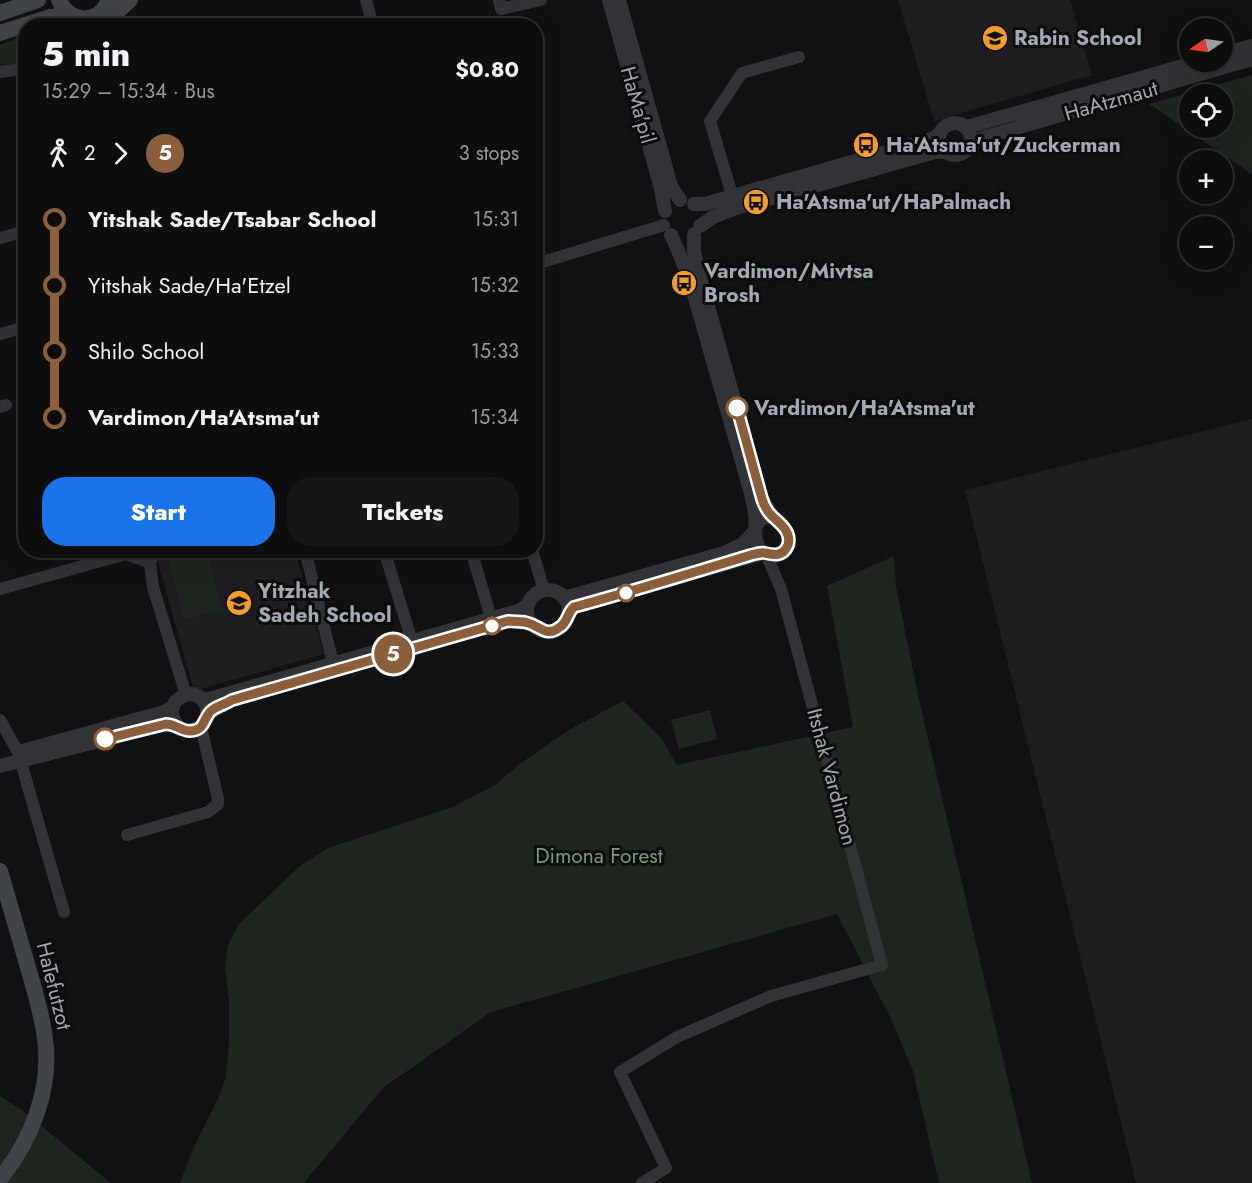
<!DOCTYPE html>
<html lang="en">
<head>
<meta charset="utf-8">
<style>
	:root { --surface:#0d0d0e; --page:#161617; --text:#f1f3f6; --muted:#9a9c9e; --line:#2d2d2e; --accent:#1a73e8 }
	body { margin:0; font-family:Jost,sans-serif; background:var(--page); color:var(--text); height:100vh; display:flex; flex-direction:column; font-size:22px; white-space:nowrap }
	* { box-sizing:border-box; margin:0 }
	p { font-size:20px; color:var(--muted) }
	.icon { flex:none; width:33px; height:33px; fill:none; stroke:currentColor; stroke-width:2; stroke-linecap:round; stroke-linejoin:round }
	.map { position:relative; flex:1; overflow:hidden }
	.sheet { position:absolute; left:18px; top:18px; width:525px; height:540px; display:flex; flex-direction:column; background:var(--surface); border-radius:24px; box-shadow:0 6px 24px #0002,0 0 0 2px var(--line) }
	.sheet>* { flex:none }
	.badge { padding:0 12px; border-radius:20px; font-size:21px; line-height:39px }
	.needle { width:39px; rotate:257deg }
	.fabs { position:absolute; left:1179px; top:18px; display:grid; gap:12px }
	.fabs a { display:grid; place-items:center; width:54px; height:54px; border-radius:50%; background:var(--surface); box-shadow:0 6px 24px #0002,0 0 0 2px var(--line); font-size:30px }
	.map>.badge { position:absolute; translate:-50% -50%; box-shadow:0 0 0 3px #fff }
	.legs { display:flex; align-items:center; gap:9px; height:66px; padding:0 24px; font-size:20px }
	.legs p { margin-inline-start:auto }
	.overview { display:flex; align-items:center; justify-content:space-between; height:102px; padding:0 24px }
	h1 { font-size:33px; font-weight:800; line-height:45px }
	.primary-button { display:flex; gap:12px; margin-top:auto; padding:12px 24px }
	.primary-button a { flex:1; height:69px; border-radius:24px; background:var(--accent); color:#fff; font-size:24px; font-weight:800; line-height:69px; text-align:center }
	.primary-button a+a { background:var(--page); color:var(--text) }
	ul { padding:0 24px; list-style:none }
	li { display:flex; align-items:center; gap:21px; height:66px; font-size:22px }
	li i { display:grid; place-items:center; width:9px; height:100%; margin:0 8px; background:currentColor }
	li i::after { content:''; width:15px; height:15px; margin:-8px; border:4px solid; border-radius:50%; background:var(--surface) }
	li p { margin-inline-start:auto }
	li:first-child i { background:linear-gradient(#0000 50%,currentColor 0) }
	li:last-child i { background:linear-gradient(currentColor 50%,#0000 0) }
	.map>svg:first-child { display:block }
</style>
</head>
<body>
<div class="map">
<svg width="1252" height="1183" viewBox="0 0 1252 1183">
	<rect width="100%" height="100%" fill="#111113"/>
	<path fill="#1d1d1f" d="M898,0h172l22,75 -158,46z
		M1252,419v764h-116l-171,-693z
		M160,550l135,1 29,103 -130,37 -39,-139z"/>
	<path fill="#1d251e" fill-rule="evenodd" d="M25,35v28l-25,2v-20z
		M1252,75v99l-103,-70zM1222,94v34h-32v-34z
		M206,552l16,58 -37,10 -16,-58z
		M894,556l2,30 22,109 114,488h-93l-26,-112 -21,-50 -55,-107 -346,98 -108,76 -79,95h-124l13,-34 26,-52 7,-20 3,-35v-43l-4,-32 3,-22 11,-21 62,-59 27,-17 125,-41 42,-22 23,-20 51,-35 54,-29 38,37 16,27 176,-38 -26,-141z
		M710,710l7,29 -38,10 -8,-29z
		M0,1096l22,14 89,73h-111z"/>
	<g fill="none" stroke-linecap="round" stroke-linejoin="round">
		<path stroke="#323337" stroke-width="12" d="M366,0l7,26
			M499,0l2,9 40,-9
			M0,72l26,-4
			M732,195l-22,-74 32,-48 57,-16
			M0,238l26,-7
			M536,264l128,-39
			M0,334l26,-7
			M0,407l6,-2
			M305,550l28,113
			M384,550l28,91
			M471,550l20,68
			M532,550l12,41
			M150,563l3,24 33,108
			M0,589l126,-35 24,9 5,-13
			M0,720l18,32 46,160
			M127,835l81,-23 10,-8v-5l-17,-72
			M642,1183l24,-15 -46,-96 57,-35 94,-41 111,-31 -101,-376 -15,-35"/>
		<path stroke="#323337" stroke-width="14" d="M609,0l52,189 4,22
			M619,0l52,186 9,14
			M1222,54l30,-8
			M939 139a16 16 0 1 1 32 0a16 16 0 1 1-32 0Z
			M967,127l230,-65
			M971,145l11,-7 270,-79
			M694,204h11l227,-65 8,-5
			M700,226l13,-9 23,-9 199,-56h10
			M694,234v17l6,27 62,221 11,18
			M671,235c18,37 28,77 39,116 11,38 22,76 33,114 4,16 10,32 12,49 2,12 -3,24 5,35 4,5 10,8 17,6 30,-7 -6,-61 -22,-27
			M527 611a21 21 0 1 1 42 0a21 21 0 1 1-42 0Z
			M563,597l8,-1 153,-43 19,-9 11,-12
			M568,613l6,-6 190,-54
			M498,624l10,-3 24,3
			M202,699h7l309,-88 10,-6
			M208,714l24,-14 8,-2
			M19,752l145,-40 9,-5
			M0,766l166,-42c10,0 17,8 27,6 26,-4 14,-45 -10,-34 -4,2 -8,5 -10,10 -3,8 0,15 6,21"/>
		<path stroke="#404347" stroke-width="16" d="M59,0c10,24 40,25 50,0
			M0,13l38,-13
			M106,26l10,-13 14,-13
			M0,33l50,-16 22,-1
			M0,871c9,31 18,62 27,93 7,25 15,49 18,75 7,50 -14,102 -45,140"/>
	</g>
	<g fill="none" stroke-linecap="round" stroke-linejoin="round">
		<g stroke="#fff" stroke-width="14">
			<path id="line-1" d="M105,739l61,-15c9,0 15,7 24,7 14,0 13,-11 20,-19 4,-5 16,-8 22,-12l276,-79c7,1 15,0 20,2 12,3 18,15 32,4 8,-5 7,-14 14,-20 59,-16 118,-34 177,-52 4,-1 10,-3 14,-2 9,2 18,4 23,-8 4,-14 -9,-22 -17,-30 -4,-4 -7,-10 -9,-16l-25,-91"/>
		</g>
		<use href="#line-1" stroke="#8b5e3c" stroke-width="9"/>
	</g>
	<defs>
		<g id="school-disc" transform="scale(1.35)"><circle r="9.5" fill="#f09d2c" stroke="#0c0c0d"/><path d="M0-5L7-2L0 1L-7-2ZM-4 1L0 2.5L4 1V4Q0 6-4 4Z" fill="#111"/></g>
		<g id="bus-disc" transform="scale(1.35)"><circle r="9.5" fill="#f09d2c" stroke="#0c0c0d"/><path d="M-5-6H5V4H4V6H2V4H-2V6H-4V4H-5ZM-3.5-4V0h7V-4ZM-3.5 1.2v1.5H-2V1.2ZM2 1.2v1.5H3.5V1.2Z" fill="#111"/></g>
	</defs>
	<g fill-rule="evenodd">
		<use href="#school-disc" x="995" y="38"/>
		<use href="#bus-disc" x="866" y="145"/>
		<use href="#bus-disc" x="756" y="202"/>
		<use href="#bus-disc" x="684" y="283"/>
		<use href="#school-disc" x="239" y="603"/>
	</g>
	<g fill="#fff" stroke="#8b5e3c" stroke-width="3">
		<circle cx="737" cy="408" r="10"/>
		<circle cx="626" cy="593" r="8"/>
		<circle cx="492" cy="626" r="8"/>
		<circle cx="105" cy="739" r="10"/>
	</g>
	<g text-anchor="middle" stroke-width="6" stroke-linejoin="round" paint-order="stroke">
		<g font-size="21" font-weight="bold" fill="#a2a9b3" stroke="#0c0c0d" text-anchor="start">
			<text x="1014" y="45">Rabin School</text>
			<text x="886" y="152">Ha'Atsma'ut/Zuckerman</text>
			<text x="776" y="209">Ha'Atsma'ut/HaPalmach</text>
			<text x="704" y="278">Vardimon/Mivtsa<tspan x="704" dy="24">Brosh</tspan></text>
			<text x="258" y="598">Yitzhak<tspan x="258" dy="24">Sadeh School</tspan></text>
		</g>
		<g font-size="21" fill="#a2a9b3" stroke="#0c0c0d">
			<text transform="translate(1111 101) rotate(-16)" y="7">HaAtzmaut</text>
			<text transform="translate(638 105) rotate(74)" y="7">HaMa'pil</text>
			<text transform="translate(832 777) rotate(75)" y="7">Itshak Vardimon</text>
			<text transform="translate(54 986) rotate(76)" y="7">HaTefutzot</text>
		</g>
		<g font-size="21" font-weight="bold" fill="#a2a9b3" stroke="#0c0c0d" text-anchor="start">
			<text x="754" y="415">Vardimon/Ha'Atsma'ut</text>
		</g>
		<g font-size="21" fill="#7a9e79" stroke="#0c0c0d">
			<text x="599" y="863">Dimona Forest</text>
		</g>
	</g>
</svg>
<div class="fabs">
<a><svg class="needle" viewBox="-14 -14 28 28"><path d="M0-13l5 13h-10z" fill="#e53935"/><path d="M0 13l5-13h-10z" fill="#9a9c9e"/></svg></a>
<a><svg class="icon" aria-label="locate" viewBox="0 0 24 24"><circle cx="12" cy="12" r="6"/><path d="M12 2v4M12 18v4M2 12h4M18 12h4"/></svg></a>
<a>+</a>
<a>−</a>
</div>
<b class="badge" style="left:393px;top:654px;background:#8b5e3c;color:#fff">5</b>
<section class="sheet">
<div class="overview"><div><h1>5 min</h1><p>15:29 – 15:34 · Bus</p></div><b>$0.80</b></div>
<div class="legs"><svg class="icon" aria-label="walk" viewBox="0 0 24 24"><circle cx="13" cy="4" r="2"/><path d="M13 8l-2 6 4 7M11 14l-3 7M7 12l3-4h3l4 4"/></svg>2<svg class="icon" aria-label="forward" viewBox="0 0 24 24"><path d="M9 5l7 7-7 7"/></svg><b class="badge" style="background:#8b5e3c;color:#fff">5</b><p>3 stops</p></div>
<ul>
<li><i style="color:#8b5e3c"></i><b>Yitshak Sade/Tsabar School</b><p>15:31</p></li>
<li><i style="color:#8b5e3c"></i><span>Yitshak Sade/Ha'Etzel</span><p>15:32</p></li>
<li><i style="color:#8b5e3c"></i><span>Shilo School</span><p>15:33</p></li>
<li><i style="color:#8b5e3c"></i><b>Vardimon/Ha'Atsma'ut</b><p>15:34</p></li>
</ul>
<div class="primary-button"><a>Start</a><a>Tickets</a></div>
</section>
</div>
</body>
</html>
